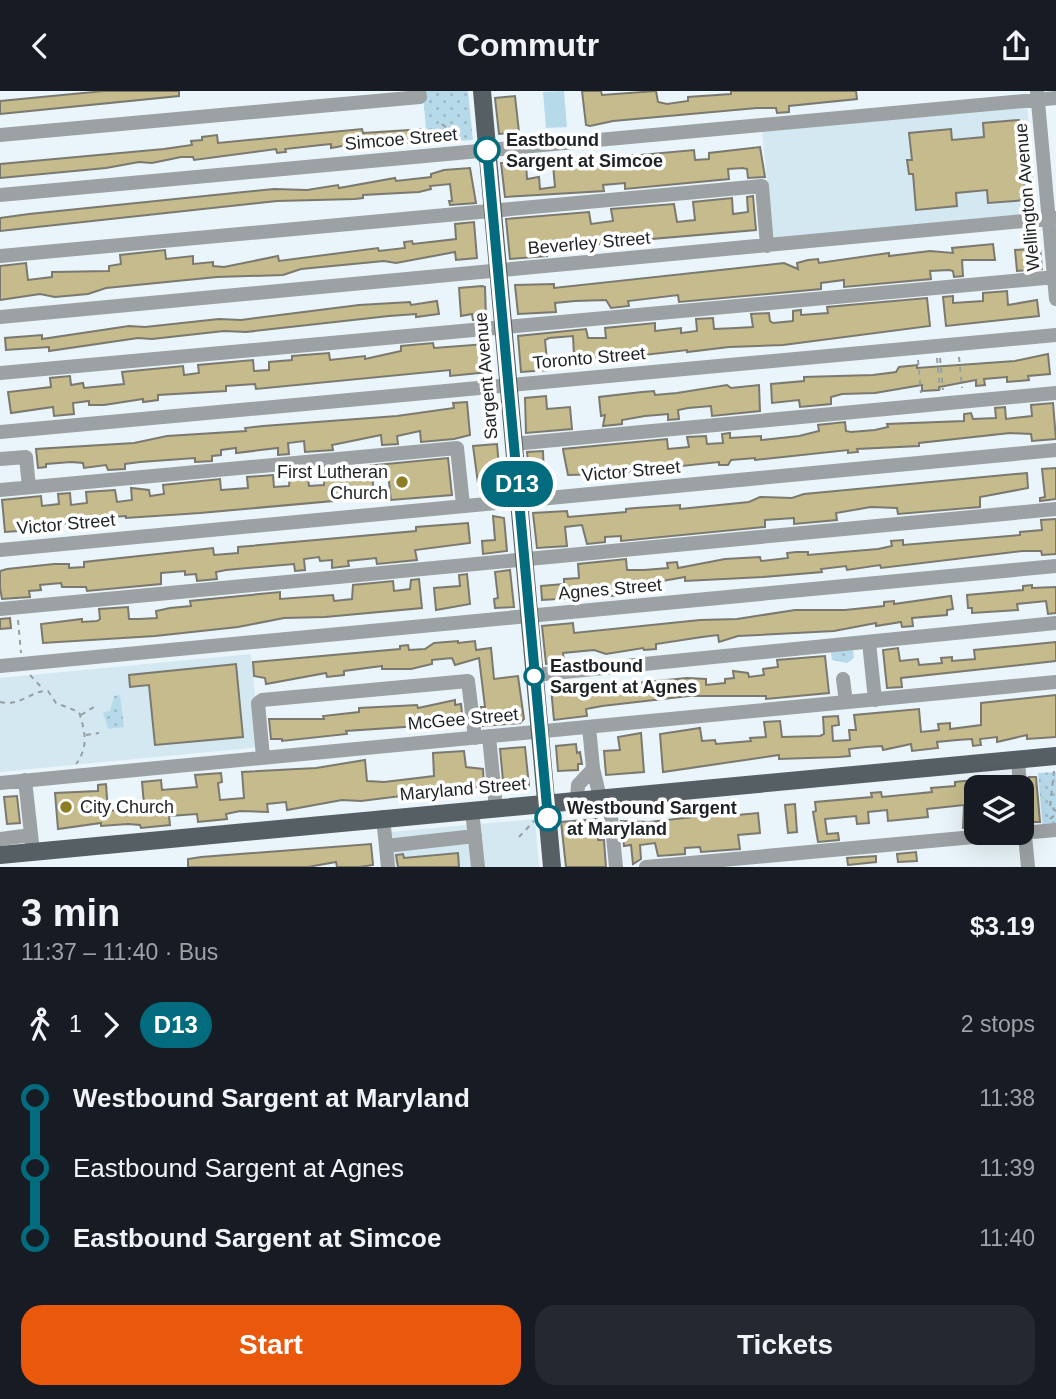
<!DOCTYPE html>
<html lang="en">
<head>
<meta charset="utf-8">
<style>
	:root { --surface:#171b24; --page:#242831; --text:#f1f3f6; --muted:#9ea1a6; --accent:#ea580c }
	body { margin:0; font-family:Helvetica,sans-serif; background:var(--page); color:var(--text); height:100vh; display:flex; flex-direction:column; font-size:26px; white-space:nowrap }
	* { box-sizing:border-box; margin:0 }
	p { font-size:23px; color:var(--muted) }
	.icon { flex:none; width:38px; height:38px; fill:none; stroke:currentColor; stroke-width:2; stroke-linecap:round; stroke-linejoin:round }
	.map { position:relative; height:776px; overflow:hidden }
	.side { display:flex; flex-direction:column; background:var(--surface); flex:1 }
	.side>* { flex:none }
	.badge { padding:0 14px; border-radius:23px; font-size:24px; line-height:46px }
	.buttons { position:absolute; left:964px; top:684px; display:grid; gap:14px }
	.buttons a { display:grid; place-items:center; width:70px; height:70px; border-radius:14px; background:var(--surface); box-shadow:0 7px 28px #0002; font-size:35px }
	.map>.badge { position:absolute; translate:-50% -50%; box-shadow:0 0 0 4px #fff }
	.legs { display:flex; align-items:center; gap:10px; height:77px; padding:0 21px; font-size:23px }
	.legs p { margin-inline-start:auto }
	.summary { display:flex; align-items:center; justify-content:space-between; height:119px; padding:0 21px }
	h1 { font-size:38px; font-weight:600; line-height:52px }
	.cta { display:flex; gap:14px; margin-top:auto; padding:14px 21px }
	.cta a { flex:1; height:80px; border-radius:21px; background:var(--accent); color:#fff; font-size:28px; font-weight:600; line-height:80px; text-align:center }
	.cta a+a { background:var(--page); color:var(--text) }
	ul { padding:0 21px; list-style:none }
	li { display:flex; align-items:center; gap:24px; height:70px; font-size:26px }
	li i { display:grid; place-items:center; width:10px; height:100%; margin:0 9px; background:currentColor }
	li i::after { content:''; width:18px; height:18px; margin:-9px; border:5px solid; border-radius:50%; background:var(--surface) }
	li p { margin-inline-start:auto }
	li:first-child i { background:linear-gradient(#0000 50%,currentColor 0) }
	li:last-child i { background:linear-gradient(currentColor 50%,#0000 0) }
	header { display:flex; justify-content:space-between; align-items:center; height:91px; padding:0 21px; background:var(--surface); font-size:32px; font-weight:600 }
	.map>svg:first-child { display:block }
</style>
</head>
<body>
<header><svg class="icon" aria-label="back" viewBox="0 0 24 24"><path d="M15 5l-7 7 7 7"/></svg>Commutr<svg class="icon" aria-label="share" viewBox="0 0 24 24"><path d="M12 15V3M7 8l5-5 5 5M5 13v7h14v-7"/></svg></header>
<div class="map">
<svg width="1056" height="776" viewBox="0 0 1056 776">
	<defs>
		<pattern id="park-dots" width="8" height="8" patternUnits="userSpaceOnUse" patternTransform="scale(1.75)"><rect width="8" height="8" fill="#b7daeb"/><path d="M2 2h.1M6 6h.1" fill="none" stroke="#9dbbc9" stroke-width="1.8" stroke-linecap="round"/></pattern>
	</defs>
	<rect width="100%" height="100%" fill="#e9f5fa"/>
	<path fill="#d4e8f1" d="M1027,15l10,107 -264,25 -11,-106z
		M251,563l9,93 -260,25v-94z
		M535,728l4,48h-147l-3,-35z"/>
	<path fill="#b7daeb" d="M564,0l3,36 -21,1 -3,-36z"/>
	<path fill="url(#park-dots)" d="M423,0h45l5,49 -46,3z
		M853,559l1,8 -7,5 -15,-3 -1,-8z
		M120,604l4,32 -16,2 -5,-17 7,-1 4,-15z
		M1056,681v55l-13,1 -5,-55z"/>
	<path fill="#c5bb8c" stroke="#7b796f" stroke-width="2" d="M104,0h75v5l-179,18v-13z
		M582,0h19l1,4 54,-4 2,11 9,2 21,-3v-4l43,-3v-3h125l1,8 -68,7v6l-12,1 -1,-5h-19l-144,13 -23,5 -4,-1z
		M515,5l4,36 -20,2 -4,-36z
		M1019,29l7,80 -38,3 -1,-13 -31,3 1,13 -41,4 -3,-36h-4l-2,-14h5l-3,-27 42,-4 1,11 32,-3 -1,-14z
		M362,38l1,4 61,-4 1,12 -45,4 -10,-1v-3l-39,7v-4l-10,1 -36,4 1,3 -9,1 -1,-4 -82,11 -1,-3h-12l-29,6 -13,-1 -33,6 -106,10v-14l164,-15 28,-4 -1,-4 11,-1v-3l15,-2 1,8z
		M760,56l5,30 -17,1 -1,-9 -4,-1 -15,1 1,10 -104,10v-6l-22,2 1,6 -99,6 -4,-34h25l1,16 12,-2 1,12 15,-2 -2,-22 10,-3 131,-12 1,10 14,-1v-6z
		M470,77l6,35 -26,2 -1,-4h3l-2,-17 -20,2 1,3 -12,3 -56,3v3l-8,1 -78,2 -277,30v-13l29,-4 245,-25 33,1 31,-5 1,3 56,-10 1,3 35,-4v-3l13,-4z
		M753,105l3,34 -104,9v4l-8,1 -16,1v-4l-82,9 1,6 -37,3 -4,-40 83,-7 2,12 22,-3 -2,-12 63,-5 3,18 18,-2 -2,-18 39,-4 1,16 15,-2 -1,-15z
		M474,131l3,36 -21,2 -1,-8 -59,11 -12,-2 -83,8 -18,6 -66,2 -111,11 -18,6 -33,3 -15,-3 -40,6v-34l26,-3 2,17 24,-3v-5l57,-1v-5l12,-2 -1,-9 45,-5 1,9 27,-3v8l20,-2v4l11,1 54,-11 1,5 99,-13 1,3 26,-3 -1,-6 8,-1 1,3 43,-5 -1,-15z
		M993,153l2,16h-33l1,16 -9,1 -1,-6 -4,-1 -19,1 1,8 -87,8v-7l-23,3v6l-142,13 -1,-7 -50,6 1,5 -18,2 -5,-8 -31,1 -20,2 1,9 -38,2 -3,-29 39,-1v4l230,-25 14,6 -1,-6 11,-3 10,-1 1,4 70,-10v3l41,-5 23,2 -1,-5z
		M1040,157l2,21 -25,2 -2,-21z
		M482,195l3,1 1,32 -13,1 -1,-6 -11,2 -2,-28z
		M1007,200l1,14 29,-5 2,16 -93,10 -3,-29 10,-1v7l30,-2v-8z
		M927,207l3,28 -147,19 -54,2 -42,5v-2l-87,10 -26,-4 -1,-20 -24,2 -4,2 3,30 -27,2 -3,-36 68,-7 2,9h18l-1,-10 50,-5v8l26,-3v5l16,-2 -1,-12 17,-1 1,11 22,-1 17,-1 -2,-13 18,-1 1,8 3,2 20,-2v-10l8,-1v5l27,-2 -1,-6z
		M437,210l2,13 -23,3v-3l-27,2 -143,16 -22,-1 -72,8 -14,-1 -89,13v-4l-43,3 -1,-12 37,-3v4l87,-13 16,1 74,-8 22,1 118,-15 51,-3 1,3z
		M433,252l1,5 52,-4 3,28 -39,4v-6l-194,19 -1,-5 -29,2v5l-68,4v5l-15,2v-3l-39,6h-15v-4l-16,2 1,11 -20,2 -1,-9 -42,6 -3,-21 43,-5 -1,-9 20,-2 1,9 12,-2 1,5 40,-4 -2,-12 61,-6 1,9 15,-2 -1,-8 55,-5 1,11 15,-1v-8l23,-2v-4l37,-3 1,7 35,-4v3l36,-8v-5z
		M1048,263l2,20 -22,2 1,4 -22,2v-5l-23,2 1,6 -9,1v-6l-37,7v3l-17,1v-6l-47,8 -33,1 -11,3v7l-31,3 -1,-7 -27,3 -1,-19 33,-3v-4l69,-2 23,-3 3,-5 18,-2v3l98,-7z
		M727,294l4,3 28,-3 1,26 -48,5 -1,-10 -23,2 -10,2 1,9 -11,1v-6l-23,2 -23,4v4l-19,2 2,-11 -4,1 -2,-19 43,-5 12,-1 1,4 22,-2z
		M546,305l1,13 23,-2 2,22 -46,4 -1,-35z
		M467,311l3,33 -16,4 -33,3 -1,-11 -23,5 1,8 -16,1 -1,-10 -49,10 1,5 -28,2 -1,-11 -16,2 1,11 -11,1v-7l-42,5v-5l-15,2v5l-9,1v5l-17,1v-4l-55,4 -15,2v5l-17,1 -2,-5 -22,3 -1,-5 -12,-1 -25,2v3l-8,1 -2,-19 98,-6 33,-7 79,-5 -1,-3 18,-2 134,-10 57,-8 -1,-5z
		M1053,312l3,36 -24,2 -1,-7 -21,-1 -91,10v3l-62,3 1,3 -10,1v-3l-93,10v-2l-24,2 -3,5h-9v-3l-114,12 -37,1 -4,-20 -1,-6 104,-10 1,10 21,-2 -2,-10 19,-1 1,8 16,-1 -1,-9 8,-1v5l31,-2v4l38,-4 20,-5 -1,-6 27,-3 1,9 5,1 24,-2 13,-3 -1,-3 77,-3v-7l7,-1 2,6 23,-1 -1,-10 10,-1 1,12 26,-3 -1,-11z
		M497,353l4,45 -22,2 -6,-45z
		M543,360l1,27 6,-1 1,7 -17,2 -4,-3 -3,-31z
		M448,367l4,37 -61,5 -3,-27 -16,2 2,18 -20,2 1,4 -155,14 -74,5v-2l-16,1v3l-92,8v3l-13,1 -3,-32 39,-4 1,10 17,-2 -1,-10 12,-1 1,12 16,-2 -1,-11 29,-2 2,12 15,-2 -1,-12 18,2 1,6 14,-2 -1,-9 57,-6 1,11 27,-2 -1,-11 26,-2 1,12 15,-1 1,-13 17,-2 2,15 15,-1 1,-15z
		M1056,377v31l-16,2v-3l5,-1 -3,-28z
		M1027,382l1,15 -48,9v10l-82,7 -1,-6 -26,-1 -35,6 1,7 -43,4v-6l-29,2v7l-144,14v-5l-16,1v5l-18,2 -5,-19 -17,2 2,19 -30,2 -4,-35 34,-2 1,6 58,-5v-3l9,-1 45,-3v4l69,-7 11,-5 32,1 12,-4z
		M493,425l11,2 3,33 -24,3 -1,-13 13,-1z
		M1056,428v35l-14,1 -1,-4h-19l-141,17 -1,-3 -33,5 -1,-4 -25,3 1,3 -59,5 -78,4v-4l-40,7v4l-17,1 -2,6 -84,5 -1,-14 23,-2v-5l15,-1 -1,-14 48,-5 1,11h17l24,-2 -1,-5 10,-1 1,6 47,-9 35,-2 1,4 27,-3 -1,-5 9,-1h12v3l70,-6 14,-3 -1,-5 12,-1v5l117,-10v-3l22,-2 -1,-10z
		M468,432l2,20 -55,7 2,10 -40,4 -1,-6 -28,3 1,5 -17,2v-8l-12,1 -1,-4 -15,2 1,11 -10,1 -1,-7 -68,6 -10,2 1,7 -20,2 -1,-7 -11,1v-4l-24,2v11l-74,7 -1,-4h-24l-1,-4 -21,2 1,5 -12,1 1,6 -28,2 -2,-11v-17l7,-2 47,-5h15v4l15,-1v-5l129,-14 1,7 24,-2v-6l178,-16v-4z
		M510,479l4,37 -19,1 -1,-9 4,-1 -3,-26z
		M467,483l3,30 -34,6 -2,-22 26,-2 -1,-11z
		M419,488l3,29 -97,9 -41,1 -46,9 -83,9 -112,7 -2,-19 41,-5v3l15,-1 3,-2 -1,-10 29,-2 1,12h10l18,-1 -1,-7 14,-3 21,-2 -1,-5 90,-9v7l53,-4 1,6 18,-2 1,-14 40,-4 1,10 16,-2 1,-9z
		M1032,494v3l24,-1v26l-8,1 -2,-13 -29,3 1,6 -15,1 -31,2v-5h-4l-1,-13 56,-5v-4z
		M951,505l2,13 -6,1v5l-35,3 1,8 -11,1 -1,-5 -25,4v-3l-42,8 -96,5 -19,6 -1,-7 -16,2 -46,7v5l-12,1 -1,-2 -37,6 -12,-4 -31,3 1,9 -18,2 -4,-38 31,-3 1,10 126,-13 37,-1 58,-9h50l39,-4v-4l10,-1v3z
		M10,527l1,10 -11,1v-10z
		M458,550v2l17,-2 1,9 15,-2 3,31 24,-3 6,43 -4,4 -37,3 -2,-19h4l-6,-49 -24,7 -3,-7 -20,2v4l-21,5h-29v-3l-38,5v4l-17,2 -1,-4 -60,11 -1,-6 -11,-2 -1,-14 147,-13v-3l8,-1 1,5 16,-1 9,-6z
		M1056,551v19l-155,17 1,9 -15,1 -4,-38 15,-2 2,13 18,-2 1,6 23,-2 -1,-5 11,-1v4l23,-2 -1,-9z
		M825,565l4,37 -63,6v-3h-77l-87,10 -16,3 1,7 -33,4 -3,-32h5l-1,-5h45l1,7 25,-3v-3l61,-6 19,1v6l19,-2v-4l9,-1 -1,-7 15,2 1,4 15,-2 -1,-6 15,-2 -1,-7z
		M236,573l7,73 -88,8 -6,-60 -19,2 -1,-12z
		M1056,604v42l-29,2v-4l-30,7v-5l-17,2 1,6 -8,1 -1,-7 -15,1 -20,2 1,6 -26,3 -1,-7 -28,6 -1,-4 -16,1 -17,2 1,7 -11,1 -60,2v-4l-116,17 -3,-38 40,-6 2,13 13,-1 1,4 35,-3 -1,-3 16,-1 -2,-15 16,-1 2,16 38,-1 4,-2 -1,-17 15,-1 1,9 -7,1 1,15 17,-1 -1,-10h7l-2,-15 65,-6 2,23 18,-2 -1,-6 12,-1v6l31,-4v-22z
		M455,609v5l6,-1 2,19 -117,8 1,3 -65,7v-2h-11l-2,-20h55l-1,-3 36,-4v-4l58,-3 1,3z
		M641,642l3,39 -38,3 -2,-24 16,-1 -2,-13z
		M576,653l1,9 3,-1 2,12h-4v6l-20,1 -2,-25z
		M525,656l4,39 -3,3 -22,2 -4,-42z
		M464,660l2,16 17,2 1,17 -10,1 1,4 -9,1 -1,-4 -104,13 -19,-1 -55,10 -1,-8 -19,2 1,8 -28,-1 -14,3 1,5 -29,3 -1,-8 -28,2 1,9 -29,3 -1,-3 -12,-1 -27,2v-3l-43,6 -3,-36 43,-2v-6l8,-1 2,27 22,-2 14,-4 -2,-23 19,-2 1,10 35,-3 -2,-12 26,-2 1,9 -4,1 2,17 24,-2 -2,-26 74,-4 49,-8 2,21 17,1 50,-6 -1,-23z
		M1029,686h7l4,45h-7l-2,-20 -6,-7 4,-4z
		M985,688l1,8h-10v40l-13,1 1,-23 -37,4 1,8 -40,4 -1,-11 -19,2 1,11 -12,1 -1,-8 -31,3 2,15 11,-1 1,7 -21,2 -5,-30 3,-1 -1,-9 57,-5 -1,-4 10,-1 1,5 50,-5 -1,-4 24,-2v-4z
		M17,705l3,27 -13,1 -3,-27z
		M795,713l2,28 -9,1 -3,-28z
		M737,721v3l21,-2 2,20 -22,2 2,14 -39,3 -1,-5 -15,1v6l-27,2 -3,-13 -15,2 1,14 -8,5 -2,-19 -7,1 -3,-25 28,1z
		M597,728l1,21h6l2,27h-40l-5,-45z
		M371,753l2,21 -13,2h-23l-1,-5 -28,5h-120v-8l13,-2z
		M916,761l1,9 -19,1 -1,-8z
		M458,762l1,14h-61l-2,-12 7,-1 1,4z
		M876,765v6l-28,3 -1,-7z"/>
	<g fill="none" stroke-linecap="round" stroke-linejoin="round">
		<path stroke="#969fa2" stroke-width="2" stroke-dasharray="5 5" stroke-linecap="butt" d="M442,33l8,7 1,9
			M959,266l3,31
			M937,267l3,32
			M940,267l3,32
			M918,269l3,33
			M18,529l3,33
			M30,584l13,14
			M0,611c21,5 31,-12 48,-11l8,12 23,9c6,19 10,35 -3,52
			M81,624l16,-10
			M86,644l13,-2
			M1054,680l-4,36 6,4
			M1050,728l6,-5
			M519,746l15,-16"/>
		<path stroke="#9ca1a3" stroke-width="14" d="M1037,0l19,208
			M0,44l420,-38 -1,-6
			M0,104l1056,-97
			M0,165l762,-70 5,60
			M0,226l1056,-99
			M0,282l1056,-96
			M0,341l1056,-97
			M513,353l543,-51
			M0,368l26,-2 3,30
			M0,399l457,-42 6,57
			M0,459l1056,-100
			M0,518l1056,-100
			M869,551l6,58
			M0,575l1056,-100
			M534,584l522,-52
			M843,588l3,23
			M589,636l4,41 7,30
			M489,645l7,72
			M263,666l-5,-54 4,-3 206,-19 7,57
			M1018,669l2,27
			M25,689l8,72
			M0,692l1056,-101
			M609,706l7,70
			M577,709l1,-15 15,-16
			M1022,713l6,63
			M472,719l6,57
			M383,726l5,50
			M1022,742l34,-3
			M0,748l31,-4
			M386,755l89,-10
			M646,776l372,-34"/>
		<path stroke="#565f63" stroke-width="18" d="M482,0l70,776
			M0,764l1056,-99"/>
	</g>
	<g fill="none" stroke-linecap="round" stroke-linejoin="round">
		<g stroke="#fff" stroke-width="16">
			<path id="line-1" d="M487,59l61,668"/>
		</g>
		<use href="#line-1" stroke="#026c7e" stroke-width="10"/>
	</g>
	<g fill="#fff" stroke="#026c7e" stroke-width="3.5">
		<circle cx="487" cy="59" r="12"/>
		<circle cx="534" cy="585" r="9"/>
		<circle cx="548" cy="727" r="12"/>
	</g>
	<g fill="#8f7d24" stroke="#fff" stroke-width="2.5">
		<circle cx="402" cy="391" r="7"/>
		<circle cx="66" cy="716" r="7"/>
	</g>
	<g text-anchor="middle" stroke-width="7" stroke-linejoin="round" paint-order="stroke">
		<g font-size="18" fill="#1e2224" stroke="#fff">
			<text transform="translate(401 48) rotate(-5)" y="6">Simcoe Street</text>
			<text transform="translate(1027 106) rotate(-95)" y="6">Wellington Avenue</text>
			<text transform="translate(589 152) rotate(-5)" y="6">Beverley Street</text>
			<text transform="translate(589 267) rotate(-5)" y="6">Toronto Street</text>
			<text transform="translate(486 285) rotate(-95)" y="6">Sargent Avenue</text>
			<text transform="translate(631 380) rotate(-5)" y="6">Victor Street</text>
			<text transform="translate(66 433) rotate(-5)" y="6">Victor Street</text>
			<text transform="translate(610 498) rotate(-5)" y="6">Agnes Street</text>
			<text transform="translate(463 628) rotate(-5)" y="6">McGee Street</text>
			<text transform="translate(463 698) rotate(-5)" y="6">Maryland Street</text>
		</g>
		<g font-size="18" font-weight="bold" fill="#1e2224" stroke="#fff" text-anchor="start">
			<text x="506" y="55">Eastbound<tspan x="506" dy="21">Sargent at Simcoe</tspan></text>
			<text x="550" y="581">Eastbound<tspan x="550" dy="21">Sargent at Agnes</tspan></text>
			<text x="567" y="723">Westbound Sargent<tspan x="567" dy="21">at Maryland</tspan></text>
		</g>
		<g font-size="18" fill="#1e2224" stroke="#fff" text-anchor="end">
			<text x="388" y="387">First Lutheran<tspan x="388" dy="21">Church</tspan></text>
			<text x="80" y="722" text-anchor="start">City Church</text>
		</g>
	</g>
</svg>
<div class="buttons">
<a><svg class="icon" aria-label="layers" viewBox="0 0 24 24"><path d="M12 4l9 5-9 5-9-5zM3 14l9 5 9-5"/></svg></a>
</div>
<b class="badge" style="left:517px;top:393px;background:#026c7e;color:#fff">D13</b>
</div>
<section class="side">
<div class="summary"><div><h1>3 min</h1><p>11:37 – 11:40 · Bus</p></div><b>$3.19</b></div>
<div class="legs"><svg class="icon" aria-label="walk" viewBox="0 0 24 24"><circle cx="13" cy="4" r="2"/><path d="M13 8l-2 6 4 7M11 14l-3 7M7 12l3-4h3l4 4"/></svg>1<svg class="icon" aria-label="forward" viewBox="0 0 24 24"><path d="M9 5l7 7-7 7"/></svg><b class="badge" style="background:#026c7e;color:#fff">D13</b><p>2 stops</p></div>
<ul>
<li><i style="color:#026c7e"></i><b>Westbound Sargent at Maryland</b><p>11:38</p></li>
<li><i style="color:#026c7e"></i><span>Eastbound Sargent at Agnes</span><p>11:39</p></li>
<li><i style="color:#026c7e"></i><b>Eastbound Sargent at Simcoe</b><p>11:40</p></li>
</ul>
<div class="cta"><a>Start</a><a>Tickets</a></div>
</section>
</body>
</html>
